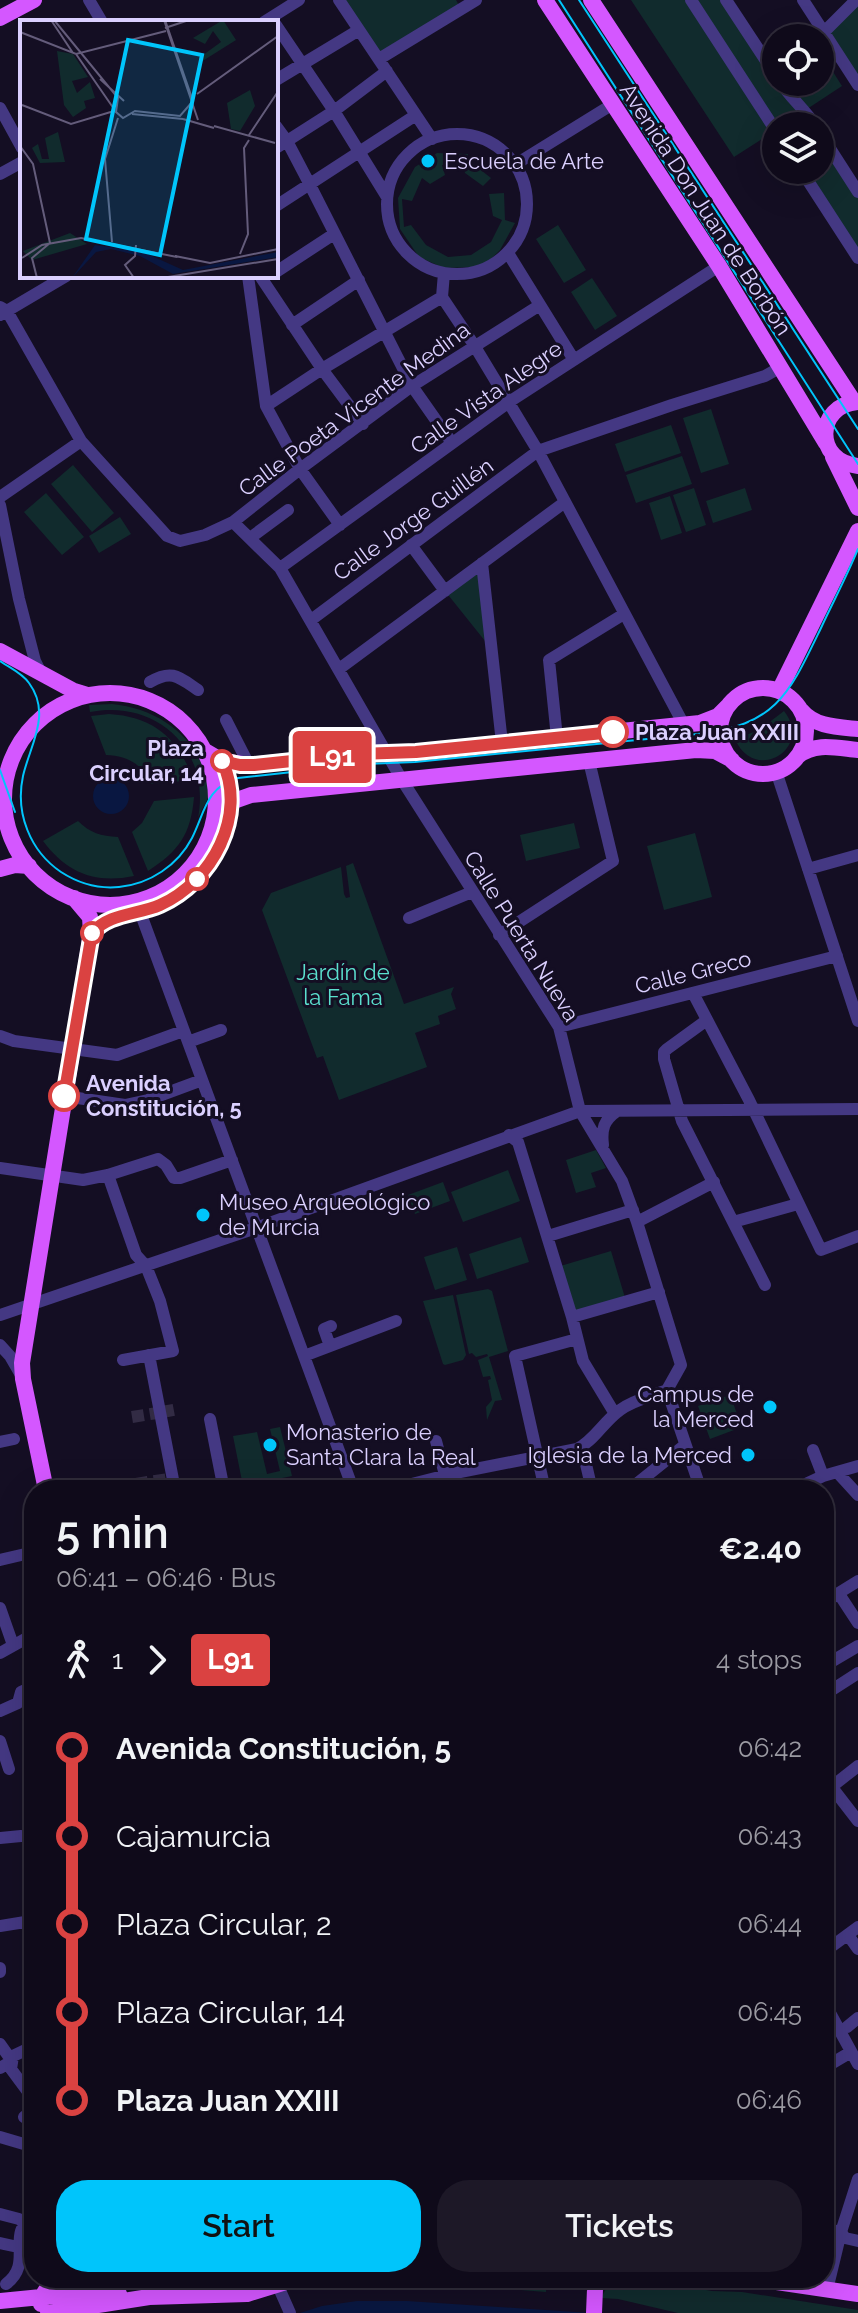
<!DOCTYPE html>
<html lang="en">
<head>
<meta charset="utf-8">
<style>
	:root { --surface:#0f0a1a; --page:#1d1827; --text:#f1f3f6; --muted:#9b9aa2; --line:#2f2b39; --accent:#00c5fb }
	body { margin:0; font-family:Raleway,sans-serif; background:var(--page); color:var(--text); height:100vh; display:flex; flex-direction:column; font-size:30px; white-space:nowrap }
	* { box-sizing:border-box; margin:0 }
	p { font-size:26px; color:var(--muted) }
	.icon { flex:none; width:44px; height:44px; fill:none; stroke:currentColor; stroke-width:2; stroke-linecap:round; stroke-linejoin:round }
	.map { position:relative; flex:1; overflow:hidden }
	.details { position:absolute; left:24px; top:1480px; width:810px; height:808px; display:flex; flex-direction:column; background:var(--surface); border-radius:32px; box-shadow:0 8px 32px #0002,0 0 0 2px var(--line) }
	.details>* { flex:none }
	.badge { padding:0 16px; border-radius:6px; font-size:28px; line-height:52px }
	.fabs { position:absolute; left:762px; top:24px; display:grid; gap:16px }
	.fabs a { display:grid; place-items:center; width:72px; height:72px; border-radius:50%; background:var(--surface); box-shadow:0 8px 32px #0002,0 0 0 2px var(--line); font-size:40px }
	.map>.badge { position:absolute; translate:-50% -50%; box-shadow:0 0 0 4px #fff }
	.legs { display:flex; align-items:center; gap:12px; height:88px; padding:0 32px; font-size:26px }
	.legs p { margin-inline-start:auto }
	.head { display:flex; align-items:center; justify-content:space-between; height:136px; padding:0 32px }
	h1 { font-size:44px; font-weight:600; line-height:60px }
	.action { display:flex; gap:16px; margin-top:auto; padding:16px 32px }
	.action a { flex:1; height:92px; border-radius:32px; background:var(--accent); color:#111; font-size:32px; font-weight:600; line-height:92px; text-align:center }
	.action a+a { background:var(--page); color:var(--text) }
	ul { padding:0 32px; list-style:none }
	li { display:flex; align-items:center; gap:28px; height:88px; font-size:30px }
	li i { display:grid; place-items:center; width:12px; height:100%; margin:0 10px; background:currentColor }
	li i::after { content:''; width:20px; height:20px; margin:-10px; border:6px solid; border-radius:50%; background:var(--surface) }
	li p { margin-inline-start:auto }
	li:first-child i { background:linear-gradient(#0000 50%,currentColor 0) }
	li:last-child i { background:linear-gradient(currentColor 50%,#0000 0) }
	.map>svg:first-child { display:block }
</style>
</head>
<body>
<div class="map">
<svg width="858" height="2313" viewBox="0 0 858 2313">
	<rect width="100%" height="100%" fill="#140e23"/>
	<path fill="#112b2d" d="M339,0h117l5,9 -82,50z
		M631,0h99l46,82h44v-24l3,-2 19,30 -38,25 9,15h-37v4l-42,27z
		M858,3v72l-28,-42z
		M820,137l38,59v56l-53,-82h15z
		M437,153l31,1v6l23,18 -8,8 -18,-13 -1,-4 -8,-5 -14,1 3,10 -15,9 -8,-6 -10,23 -10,-2 2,28 7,-2 15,20 22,12 23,-2 20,-13 11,-22 -9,-4 -4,-22 15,-1 1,27 10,3 -15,27 -10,10 -14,7 -32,1 -25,-11 -19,-28 -2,-31 17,-31z
		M558,225l28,45 -22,13 -28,-44z
		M592,278l25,38 -22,14 -24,-38z
		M711,409l18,55 -28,9 -18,-55z
		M671,425l10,28 -56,19 -10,-28z
		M682,456l10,28 -56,19 -10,-28z
		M73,465l41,48 -22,19 -41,-48z
		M694,488l12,37 -20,7 -13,-37z
		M745,488l7,22 -39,13 -7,-22z
		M46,493l38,44 -22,18 -38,-43z
		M670,496l12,37 -21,7 -12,-37z
		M120,517l11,17 -32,19 -10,-17z
		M482,563l11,88 -48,-60z
		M112,704c40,4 74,25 91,61 3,6 9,17 8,25 -1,6 -10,21 -13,28 13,-68 -41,-119 -108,-106l-1,-7z
		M784,711c30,38 -30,73 -49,28l24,-9z
		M109,714c46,3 68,24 85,66l-43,4c-9,-20 -23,-28 -45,-29l-15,-39z
		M194,797c-3,37 -15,54 -46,74l-16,-39 10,-9 12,-22z
		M78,821c12,12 23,15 40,16l16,39c-39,8 -67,-3 -91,-35z
		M574,823l6,25 -54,13 -6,-26z
		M695,833l17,64 -48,13 -17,-64z
		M353,863l51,141 50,-17 -3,7 5,15 -18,7 2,8 -25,9 12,34 -88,33 -16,-44 -6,2 -55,-148 9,-17 70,-26 3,27 2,4 4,-1 -4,-31z
		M596,1150l10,18 -15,5 5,14 -20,6 -10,-33z
		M508,1170l12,31 -57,21 -12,-30z
		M443,1182l7,19 -35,13 -7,-19z
		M521,1237l8,25 -52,17 -8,-25z
		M457,1247l10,33 -32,10 -11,-33z
		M611,1251l15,50 -54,16 -15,-50z
		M488,1289l4,2 16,60 -19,6 13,43 -7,1 -8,19 -1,-13 6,-7 -4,-20 3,-1 -1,-3 -7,1 -5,-17 10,-4 -1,-2 -11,3 -4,-4 -3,1 -13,-59z
		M453,1295l13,60 -3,5 -18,5 -2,-1 -20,-63z
		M730,1395l12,32 -32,12 -12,-33z
		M280,1427l12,49 -49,10 -10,-50 24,-4 10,42 13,-3 -10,-42z
		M468,2278h78v14l-78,-6z
		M622,2278h27l32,5 7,4 24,4 30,1 116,18v3h-180l-60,-14 -17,-1 7,-13z"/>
	<path fill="#091741" d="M93 796a18 18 0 1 1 36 0a18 18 0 1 1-36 0Z
		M357,2301h50l184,12h-291l22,-7z"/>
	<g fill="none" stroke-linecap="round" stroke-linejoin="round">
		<path stroke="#322b44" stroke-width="12" stroke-dasharray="12 6" stroke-linecap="butt" d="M162,1412l16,-3
			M132,1417l25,-4
			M141,1477l1,6 27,-4"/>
		<path stroke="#443883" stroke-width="12" d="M89,0l13,22
			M339,0l93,139
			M691,0l85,131
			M726,0l50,76
			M803,0l55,85
			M264,22l35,-22
			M276,25l58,86 53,86
			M824,32l32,-32
			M379,59l97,-59
			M276,80l83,-50
			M780,82c11,16 25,28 36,44
			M0,108l22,40
			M276,126l11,15 22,42 103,203 40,57
			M820,133l38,59
			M387 204a70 70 0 1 1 140 0a70 70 0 1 1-140 0Z
			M276,148l58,-37 53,-40
			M516,164l97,-60
			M801,170l57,88
			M0,174l22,-12
			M276,206l140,-91
			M508,253l66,107
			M276,272l58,-38
			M444,273l-2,24 32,48 64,106 146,274
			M248,276l18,130 34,63 40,56
			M260,276l62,93 41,55
			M0,307l7,4 74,130 86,95 13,5 25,-6 28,-13 47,46 122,212 157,247 21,84 42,70 15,41 44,143 -14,25 34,100
			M0,315l66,-39
			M292,325l67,-45
			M266,406l56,-37 120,-72
			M0,497l81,-56
			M0,505l19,94 16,62 7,14
			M233,522l67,-53 112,-83 128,-81
			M250,538l38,-28
			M411,545l34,46
			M482,563l20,180
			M280,568l229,-166 210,-136
			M311,620l227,-169 134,-46 93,-29 16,-9
			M339,669l226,-167
			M150,682c22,-13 29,-5 48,8
			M226,720l23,45
			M557,738l-8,-78 75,-46
			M776,771l82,250
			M808,869l50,-14
			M136,901l216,585
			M409,918l63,-26
			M499,935l114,-74 -24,-100
			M693,993l56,107 72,150 37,-14
			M707,1020l-40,29 -3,3v7l18,62 83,164
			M559,1027l278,-71
			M0,1036l14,5 103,14 66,-24
			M188,1042l33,-12
			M64,1096l61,9 23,-5 54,-20
			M509,1135l9,7 54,175 11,44 32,53
			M603,1145c-2,-16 1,-25 14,-34
			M0,1168l83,12 25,-5 50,-16 8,6 8,13h6l52,-18
			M108,1175l28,80 10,11 14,35 13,50 -50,9
			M637,1222l77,-40
			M733,1222l65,-18
			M548,1236l85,-26
			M0,1315l250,-85 330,-119 278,-2
			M572,1317l87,-25
			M0,1345l10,11 11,19
			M330,1346l-6,-17 7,-3
			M149,1355l26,135
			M304,1356l92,-35
			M210,1419l14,71
			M436,1441l13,49
			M0,1442l14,-3
			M582,1447l10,43
			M813,1450l10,26
			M837,1472l21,23
			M343,1490l18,-5 25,5
			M388,1490l67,-17 122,-24c17,-8 27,-28 43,-39 13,-10 32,-14 47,-20
			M545,1490l-30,-134 62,-17
			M629,1490l56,-45
			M793,1490l30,-14 35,-10
			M0,1560l34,-8
			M824,1582l8,16
			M839,1594l19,29
			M824,1602l34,-21
			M0,1608l13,37
			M0,1653l34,-19
			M824,1666l34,-20
			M824,1695l34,-22
			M0,1711l18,-8 3,-11 13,-6
			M0,1741l9,28
			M824,1788h6l28,-22
			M830,1788l4,2 24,31
			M0,1838l21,-2
			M0,1926l25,-4 9,14
			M848,1935l10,14
			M824,1952l34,-25
			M0,1968v4
			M824,2002l34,62
			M847,2027l11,-9
			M0,2044l12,17 -12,7
			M34,2046l-21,10 -2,13 23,31
			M824,2068l27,-16
			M34,2110l-10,7 6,4 4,-3
			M0,2137l34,10
			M0,2214l19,5 5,4
			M824,2228l17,4 4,6 13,3
			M0,2243l18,4
			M204,2278v18
			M275,2279l15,34
			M6,2284c29,-22 -2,-49 28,-70
			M827,2290l14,-58 17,-53"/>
		<path stroke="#d457ff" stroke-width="16" d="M545,0l174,266 107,177
			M591,0l263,402
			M0,18l34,-18
			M858,402c-43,3 -44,60 0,64
			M833,457l25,51
			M0,651l74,40 13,4
			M720 731a43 43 0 1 1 86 0a43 43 0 1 1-86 0Z
			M779,691l79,-160
			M4 799a106 106 0 1 1 212 0a106 106 0 1 1-212 0Z
			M801,710c14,17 36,17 57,19
			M205,751l17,10 27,4 109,-11 58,-2 284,-29 18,-7 10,-10
			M798,756c17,-14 39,-8 60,-6
			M218,817l16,-16 17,-6 445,-45 19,1 17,9
			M0,869l15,-4 14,1
			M46,1490l-23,-111 -1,-16 69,-429 -1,-17 -16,-19
			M84,2278l14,8 7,12
			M591,2278l4,11 -1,24
			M748,2278l110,16
			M0,2301l72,-7h47
			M41,2304c1,-14 10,-21 22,-26
			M48,2313l101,-16 98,-3 52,-16"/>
		<path stroke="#00c5fb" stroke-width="2" d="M559,0l299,464
			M579,0l279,429
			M0,661c10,7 22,12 29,22 23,31 1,62 -6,93 -8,37 7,75 38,96 17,11 38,17 58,15 31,-3 59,-22 73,-49 13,-26 14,-51 46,-60l127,-14 50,-2 283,-28c79,-9 91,-40 123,-106 12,-26 26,-52 37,-79
			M0,770l15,42"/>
	</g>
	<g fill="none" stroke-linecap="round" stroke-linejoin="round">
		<g stroke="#fff" stroke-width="18">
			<path id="line-1" d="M64,1096l28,-163c17,-20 45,-18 68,-28 52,-23 88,-90 62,-144l18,4h14l104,-11 58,-2 197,-20"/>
		</g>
		<use href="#line-1" stroke="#da4241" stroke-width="12"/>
	</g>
	<g fill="#00c5fb" stroke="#140e23" stroke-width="3">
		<circle cx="428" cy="161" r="8"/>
		<circle cx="203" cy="1215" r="8"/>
		<circle cx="770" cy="1407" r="8"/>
		<circle cx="270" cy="1445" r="8"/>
		<circle cx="748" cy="1455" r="8"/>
	</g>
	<g fill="#fff" stroke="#da4241" stroke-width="4">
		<circle cx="613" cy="732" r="14"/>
		<circle cx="222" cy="761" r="10"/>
		<circle cx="197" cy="879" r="10"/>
		<circle cx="92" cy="933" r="10"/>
		<circle cx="64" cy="1096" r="14"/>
	</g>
	<g text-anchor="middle" stroke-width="6" stroke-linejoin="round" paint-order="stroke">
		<g font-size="22" fill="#dbd0ff" stroke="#140e23" text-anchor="start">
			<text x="444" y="169">Escuela de Arte</text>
			<text x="219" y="1210">Museo Arqueológico<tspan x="219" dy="25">de Murcia</tspan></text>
			<text x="754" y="1402" text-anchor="end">Campus de<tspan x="754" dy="25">la Merced</tspan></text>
			<text x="286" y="1440">Monasterio de<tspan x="286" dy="25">Santa Clara la Real</tspan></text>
			<text x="732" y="1463" text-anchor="end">Iglesia de la Merced</text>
		</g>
		<g font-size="22" fill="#dbd0ff" stroke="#140e23">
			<text transform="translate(706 209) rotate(57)" y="8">Avenida Don Juan de Borbón</text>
			<text transform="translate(486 397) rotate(-35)" y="8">Calle Vista Alegre</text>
			<text transform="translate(354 409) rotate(-36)" y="8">Calle Poeta Vicente Medina</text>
			<text transform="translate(413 519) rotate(-36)" y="8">Calle Jorge Guillén</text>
			<text transform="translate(522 936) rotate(58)" y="8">Calle Puerta Nueva</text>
			<text transform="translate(693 972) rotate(-14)" y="8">Calle Greco</text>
		</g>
		<g font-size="22" font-weight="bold" fill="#dbd0ff" stroke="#140e23" text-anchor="start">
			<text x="635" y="740">Plaza Juan XXIII</text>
			<text x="204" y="756" text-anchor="end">Plaza<tspan x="204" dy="25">Circular, 14</tspan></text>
			<text x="86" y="1091">Avenida<tspan x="86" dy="25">Constitución, 5</tspan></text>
		</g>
		<g font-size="22" fill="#5be0ce" stroke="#140e23">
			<text x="343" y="980">Jardín de<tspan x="343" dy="25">la Fama</tspan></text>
		</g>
	</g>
	<g transform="translate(20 20)">
		<rect width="258" height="258" fill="#140e23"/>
		<path d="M203,0l13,20 -35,22 -2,-4 22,-16 -8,-11 -8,13 -12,-6zM37,31l16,3 15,23 -16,4 5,12 13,-11 5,16 -11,3 2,7 -13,9 -9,-12zM230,70l5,16 -15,25 -9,-2 -4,-26zM38,112l7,30 -25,1 -8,-15 6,-4 4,15h7l-4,-21zM50,213l17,11 -55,16 -9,-9z" fill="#112b2d"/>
		<path d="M75,225l46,6 42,19 95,-18v5l-105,17 -33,-18 -29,-7 -15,3 -24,26z" fill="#091741"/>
		<path fill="none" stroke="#645c7b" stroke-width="2" d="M31,0l22,33M34,0l64,78 -2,14 7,6 12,-7 45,5 13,-15 -28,-81M144,0l34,100M145,8l24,-8M0,12l56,22 90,-23M56,34l38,55M80,59l24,22M258,73v55M177,74l81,-58M2,85l49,19 43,-13M112,94l51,5M163,99l31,9M194,106l61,17M229,115l28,-42M0,126l13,18 17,79M92,222l-7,-83 13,-41M220,234l8,-20 -4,-86 5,-8M155,236l35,7 68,-14M2,238l20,-13 39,-7 96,19M17,258l-5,-20 18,-15M114,258l-9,-13 10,-9 1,-11M142,258l116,-19"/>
		<path fill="#00c5fb" fill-opacity="0.15" stroke="#00c5fb" stroke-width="4" d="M108,20l74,15 -42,200 -74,-16z"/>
		<rect width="258" height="258" fill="none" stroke="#dbd0ff" stroke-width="4"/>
	</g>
</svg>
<div class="fabs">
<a><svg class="icon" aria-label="locate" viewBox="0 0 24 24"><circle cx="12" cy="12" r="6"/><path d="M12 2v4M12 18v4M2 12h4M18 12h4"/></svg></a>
<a><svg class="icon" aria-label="layers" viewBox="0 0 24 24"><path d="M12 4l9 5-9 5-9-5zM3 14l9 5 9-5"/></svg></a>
</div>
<b class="badge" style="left:332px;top:757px;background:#da4241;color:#fff">L91</b>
<section class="details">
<div class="head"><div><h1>5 min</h1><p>06:41 – 06:46 · Bus</p></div><b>€2.40</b></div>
<div class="legs"><svg class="icon" aria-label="walk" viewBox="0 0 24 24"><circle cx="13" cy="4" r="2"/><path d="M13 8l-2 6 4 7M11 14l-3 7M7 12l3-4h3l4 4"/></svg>1<svg class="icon" aria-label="forward" viewBox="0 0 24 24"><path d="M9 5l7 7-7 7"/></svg><b class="badge" style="background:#da4241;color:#fff">L91</b><p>4 stops</p></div>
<ul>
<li><i style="color:#da4241"></i><b>Avenida Constitución, 5</b><p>06:42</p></li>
<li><i style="color:#da4241"></i><span>Cajamurcia</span><p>06:43</p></li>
<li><i style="color:#da4241"></i><span>Plaza Circular, 2</span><p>06:44</p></li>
<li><i style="color:#da4241"></i><span>Plaza Circular, 14</span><p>06:45</p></li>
<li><i style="color:#da4241"></i><b>Plaza Juan XXIII</b><p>06:46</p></li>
</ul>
<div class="action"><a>Start</a><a>Tickets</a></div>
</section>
</div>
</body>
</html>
